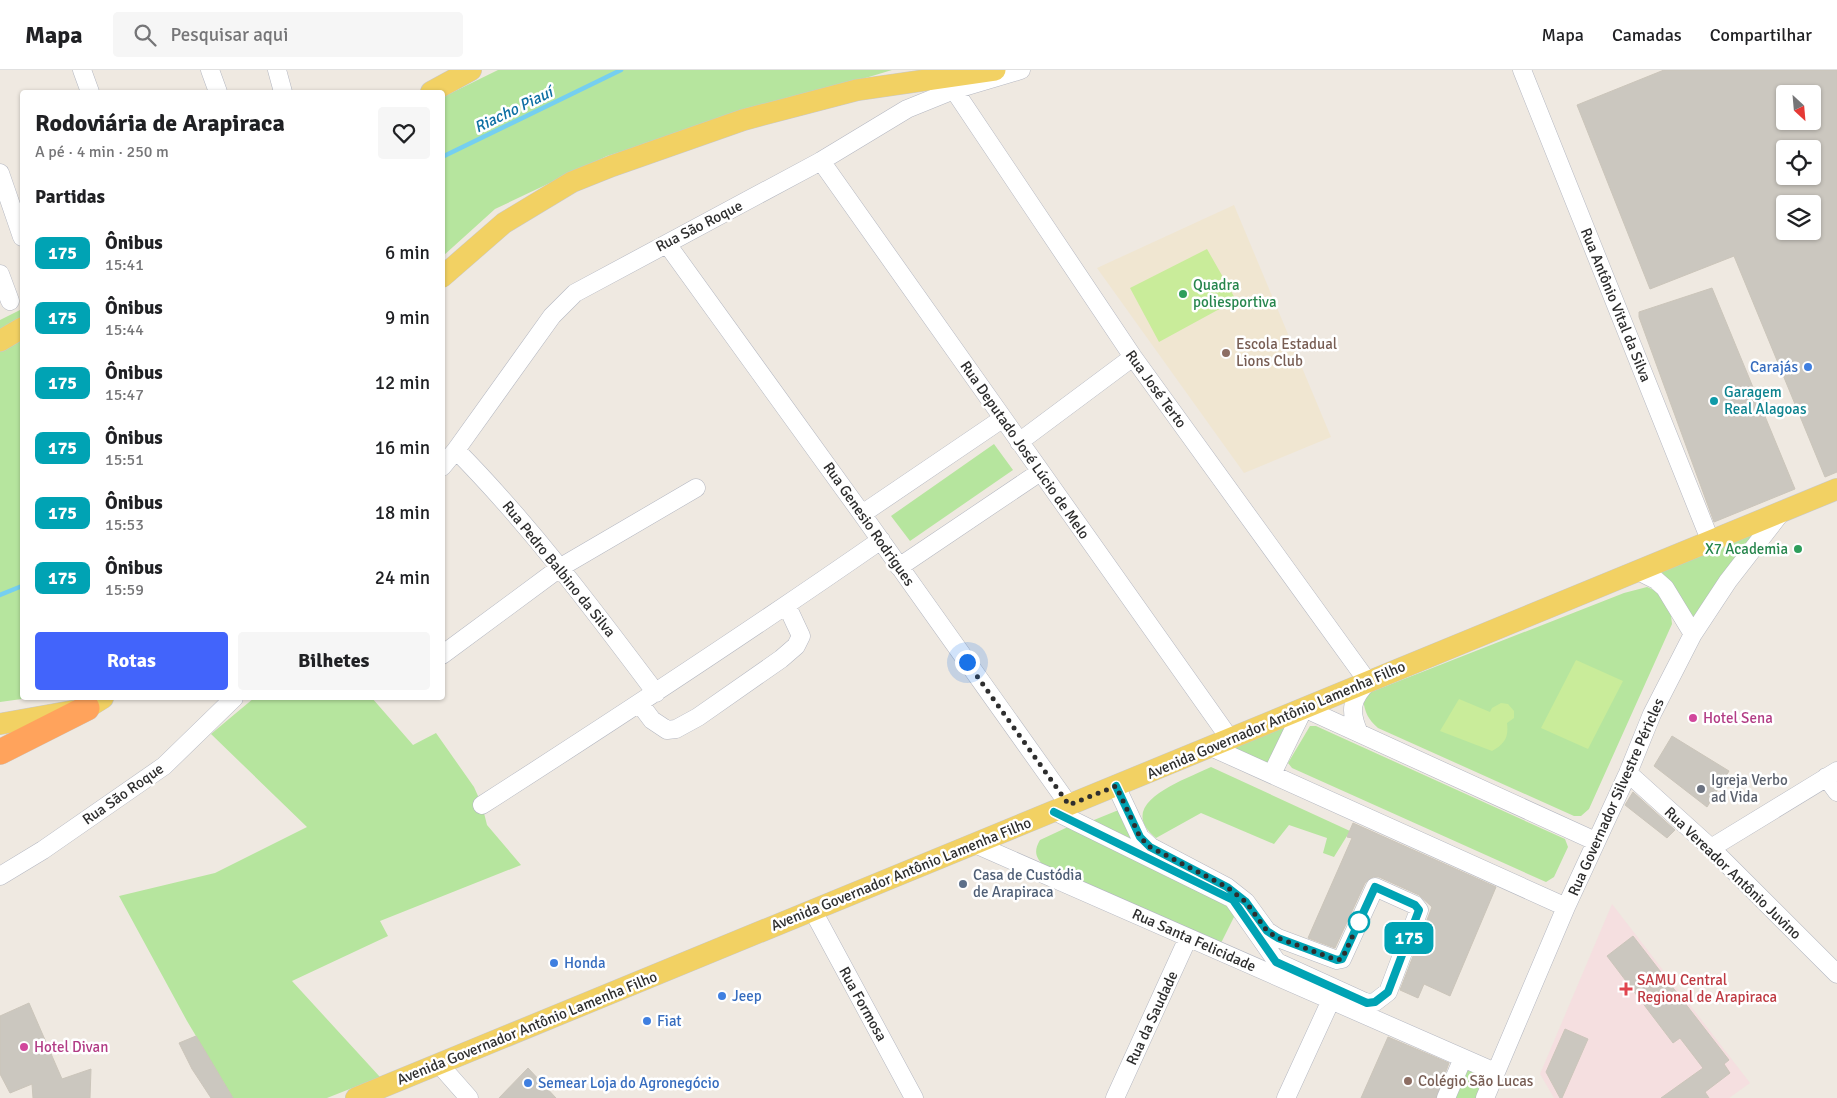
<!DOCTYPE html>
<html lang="pt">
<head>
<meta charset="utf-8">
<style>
	:root { --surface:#fff; --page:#f6f6f6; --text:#202124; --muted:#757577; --line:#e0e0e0; --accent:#4264fb }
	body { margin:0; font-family:Signika,sans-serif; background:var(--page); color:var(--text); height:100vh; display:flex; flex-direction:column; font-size:19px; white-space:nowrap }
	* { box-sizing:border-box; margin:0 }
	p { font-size:16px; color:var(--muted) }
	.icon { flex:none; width:28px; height:28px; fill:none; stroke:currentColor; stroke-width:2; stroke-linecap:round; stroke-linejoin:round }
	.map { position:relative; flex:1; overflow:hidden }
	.sheet { position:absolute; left:20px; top:20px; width:425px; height:610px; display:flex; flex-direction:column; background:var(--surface); border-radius:5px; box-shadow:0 1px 4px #0004 }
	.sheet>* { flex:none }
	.badge { padding:0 10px; border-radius:8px; font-size:18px; line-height:32px }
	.needle { width:32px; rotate:154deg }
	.buttons { position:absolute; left:1776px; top:15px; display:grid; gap:10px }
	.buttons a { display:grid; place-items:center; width:45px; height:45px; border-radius:5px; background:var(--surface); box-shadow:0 1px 4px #0004; font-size:25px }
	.you { position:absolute; width:25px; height:25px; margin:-12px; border:4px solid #fff; border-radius:50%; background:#1a73e8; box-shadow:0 0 0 8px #1a73e833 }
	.map>.badge { position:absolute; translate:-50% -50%; box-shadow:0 0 0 2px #fff }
	h2 { padding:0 15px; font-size:19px; line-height:45px }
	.round { display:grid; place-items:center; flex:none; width:52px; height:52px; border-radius:5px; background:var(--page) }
	.head { display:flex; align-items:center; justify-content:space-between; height:85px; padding:0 15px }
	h1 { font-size:24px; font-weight:700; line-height:38px }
	.cta { display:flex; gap:10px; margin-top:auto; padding:10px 15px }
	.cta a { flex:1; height:58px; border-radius:5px; background:var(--accent); color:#fff; font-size:20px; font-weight:700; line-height:58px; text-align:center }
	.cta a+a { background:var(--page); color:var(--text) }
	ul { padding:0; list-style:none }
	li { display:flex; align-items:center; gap:15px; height:65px; padding:0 15px }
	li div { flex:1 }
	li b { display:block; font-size:19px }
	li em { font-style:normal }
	li .badge { min-width:55px; font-weight:700; text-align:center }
	header { display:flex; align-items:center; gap:30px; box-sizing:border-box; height:70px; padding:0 25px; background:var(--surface); border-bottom:1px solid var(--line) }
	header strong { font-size:24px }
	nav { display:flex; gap:28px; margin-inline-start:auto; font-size:18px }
	.search { width:350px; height:45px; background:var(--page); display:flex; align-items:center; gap:12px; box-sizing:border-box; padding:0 18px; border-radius:5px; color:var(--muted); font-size:19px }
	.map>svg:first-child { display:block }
</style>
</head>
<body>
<header>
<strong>Mapa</strong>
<div class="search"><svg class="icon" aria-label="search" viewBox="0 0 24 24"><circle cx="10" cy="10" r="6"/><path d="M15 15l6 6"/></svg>Pesquisar aqui</div>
<nav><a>Mapa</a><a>Camadas</a><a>Compartilhar</a></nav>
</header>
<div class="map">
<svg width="1837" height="1028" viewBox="0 0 1837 1028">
	<rect width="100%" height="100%" fill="#efe9e1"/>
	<path fill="#f0e6d1" d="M1234,135l97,232 -87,36 -147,-205z"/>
	<path fill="#f5dfe0" d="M1612,834l138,179 -21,15h-175l-14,-24z"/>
	<path fill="#b6e59e" d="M498,0h394l-285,86 -112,53 -52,47v-159z
		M22,239v389h7l-29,4v-382z
		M994,374l19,26 -103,71 -19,-25z
		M1780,444l-87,120 -7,-13 -48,-50z
		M1647,517c17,7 24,19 25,37l-83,185 -8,7h-7l-196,-88c-10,-9 -13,-15 -15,-29l8,-7 253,-99z
		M254,628h118l41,47 23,-12 38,54 8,18 5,20 34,40 -141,56 8,15 -96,45 88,96 -53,21h-94l-46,-77 -68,-125 96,-23 92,-46 -96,-93z
		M1304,638l-32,66 -61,-27z
		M1310,656h6l249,113 3,8 -14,30 -8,5 -254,-114 -4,-5z
		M1211,697l139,64 -16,26 -11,-4 4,-15 -38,-13 -15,19 -73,-31 -45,25c-44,-35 31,-59 55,-71z
		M1121,739l12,32 -39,-18v-3z
		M1070,756l160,78 5,11 -15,30 -175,-78c-9,-9 -12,-15 -5,-27z
		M1463,988l32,14 -10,26h-39z"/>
	<path fill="#c9ec9a" d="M1207,179l29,51 -77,42 -29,-54z
		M1576,590l47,21 -35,68 -47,-21z
		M1459,629l31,13 2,-4 9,-5 7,1 6,7v7l-7,5c2,15 -3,21 -15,28l-52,-20z"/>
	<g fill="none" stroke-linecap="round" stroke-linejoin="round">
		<path stroke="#75cff0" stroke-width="4.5" d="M442,87l179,-87
			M0,525l22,-9"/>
	</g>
	<path fill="#cbc7bf" stroke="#cbc5ba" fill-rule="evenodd" d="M1664,0h173v402l-12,5 -91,-221 -84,33 -73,-184zM1785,24h27v27h-27zM1785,79h27v27h-27zM1785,134h27v27h-27z
		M1712,218l83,201 -81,33 -75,-205v-5z
		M1672,666l57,35 -22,36 -53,-41z
		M1633,722l42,38 -8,8 -42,-33z
		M1353,753l143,64 -46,109 -26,-12 -6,14 -18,-8 32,-83 -13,-12 -40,-18h-6l-8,6 -30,65 -27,-10 44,-100 -5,-1z
		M1633,866l96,124 -5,4 6,9 -25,19 4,6h-48l42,-30 -23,-30 -7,5 -66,-87z
		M29,933l33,76 29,-10 -1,29h-57l-1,-14 -22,9 -10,-19v-58z
		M1565,959l23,10 -26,59h-2l-14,-26z
		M196,966l15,25 22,37h-22l-19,-29 -13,-26z
		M1388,967l61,26 -13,35h-75z
		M528,998l28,30h-57z"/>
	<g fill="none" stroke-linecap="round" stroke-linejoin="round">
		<g stroke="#b4b7c1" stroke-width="19">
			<path id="minor" d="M82,0l8,22
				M210,0l8,22
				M277,0l6,22
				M1522,0l188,470
				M954,20l179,267 235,325c-17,17 -19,29 -9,51
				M821,91l409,578
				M0,103l22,64
				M667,174l195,270 207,291
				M0,204l10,27
				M1019,372l114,-85
				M456,380c74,75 137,159 200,243
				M442,397l14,-17 96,-134 23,-23 246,-132 86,-52 47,-19 67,-20
				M862,444l140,-95
				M899,497l141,-95
				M1638,501l18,9 9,8 28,46
				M442,585l119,-88 135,-79
				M640,634l12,16 15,10 9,-1 22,-12 83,-58 15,-13 5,-10 -14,-30
				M1211,677l355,160
				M1628,703l83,75 126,126
				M1272,704l32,-66 291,133
				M1826,707l11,15
				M482,735c134,-86 268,-174 399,-265
				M1054,741l179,88 44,63 90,41 8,-1 13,-10 31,-82 -4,-5 -40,-18 -33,72 -5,1 -59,-22 -11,-7 -21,-29 -19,-15 -76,-40 -11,-10 -24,-51
				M975,774l520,228
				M1711,778l126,-77
				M0,806l43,-26 121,-84 70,-68
				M813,841l101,187
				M439,994l30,34
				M1115,1028l73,-160
				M1286,1028l45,-98
				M1446,1028l17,-40
				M1485,1028l81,-191 62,-134 24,-59 41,-80 35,-53 52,-67"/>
		</g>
		<g stroke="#c9c9c9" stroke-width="22">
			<path id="major" d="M431,22l40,-22
				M442,207l62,-54 68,-41 40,-16 131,-46 114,-30 138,-20
				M0,271l22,-13
				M72,644l15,-6 16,-10
				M0,654l72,-13
				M356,1028l1481,-609"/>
		</g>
		<g stroke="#c9c9c9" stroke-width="26">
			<path id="highway" d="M0,682l87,-44"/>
		</g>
		<use href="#minor" stroke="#fff" stroke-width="18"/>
		<use href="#major" stroke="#f2d163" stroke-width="21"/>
		<use href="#highway" stroke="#ffa35c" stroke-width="25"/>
	</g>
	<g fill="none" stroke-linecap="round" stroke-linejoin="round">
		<g stroke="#fff" stroke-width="11">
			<path id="line" d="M1054,742l179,88 43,62 91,41 8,-1 13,-10 31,-82 -4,-5 -40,-18 -33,72 -5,1 -59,-22 -11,-7 -21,-29 -19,-15 -77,-40 -10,-10 -24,-51"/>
		</g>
		<use href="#line" stroke="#00a3b4" stroke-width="8"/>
		<path stroke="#2e2e2e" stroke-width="5" stroke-dasharray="0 9" d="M967,592l102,143 47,-19 24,51 10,10 77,40 19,15 21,29 11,7 59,22 5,-1 17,-37"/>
	</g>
	<g fill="#2e9e5b" stroke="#fff" stroke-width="2">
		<circle cx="1183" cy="224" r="5"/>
		<circle cx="1798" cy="479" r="5"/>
	</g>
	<g fill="#8d6e63" stroke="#fff" stroke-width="2">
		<circle cx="1226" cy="283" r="5"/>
		<circle cx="1408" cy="1011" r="5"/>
	</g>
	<g fill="#3f7fe0" stroke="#fff" stroke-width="2">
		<circle cx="1808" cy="297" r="5"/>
		<circle cx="554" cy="893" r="5"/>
		<circle cx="722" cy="926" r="5"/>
		<circle cx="647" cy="951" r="5"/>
		<circle cx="528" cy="1013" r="5"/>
	</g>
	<circle fill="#0f9aa8" stroke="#fff" stroke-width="2" cx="1714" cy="331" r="5"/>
	<g fill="#d1479c" stroke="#fff" stroke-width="2">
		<circle cx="1693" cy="648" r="5"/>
		<circle cx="24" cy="977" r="5"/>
	</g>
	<circle fill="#6b7280" stroke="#fff" stroke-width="2" cx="1701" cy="719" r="5"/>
	<circle fill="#5c6f8a" stroke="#fff" stroke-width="2" cx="963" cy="814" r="5"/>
	<circle fill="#fff" stroke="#00a3b4" stroke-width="2.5" cx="1359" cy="852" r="10"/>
	<path fill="#e0444e" stroke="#fff" stroke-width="2" d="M1623.5 911.5h5v5h5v5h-5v5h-5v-5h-5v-5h5z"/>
	<g text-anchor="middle" stroke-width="5" stroke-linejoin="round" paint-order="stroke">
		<g font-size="15" fill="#2e2e2e" stroke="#fff">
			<text transform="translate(699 156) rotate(-27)" y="5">Rua São Roque</text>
			<text transform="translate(1616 235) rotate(68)" y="5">Rua Antônio Vital da Silva</text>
			<text transform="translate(1156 319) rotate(54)" y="5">Rua José Terto</text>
			<text transform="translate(1025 380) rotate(55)" y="5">Rua Deputado José Lúcio de Melo</text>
			<text transform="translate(869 454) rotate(55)" y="5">Rua Genesio Rodrigues</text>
			<text transform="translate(559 499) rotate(51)" y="5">Rua Pedro Balbino da Silva</text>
			<text transform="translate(1276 650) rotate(-23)" y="5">Avenida Governador Antônio Lamenha Filho</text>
			<text transform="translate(123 724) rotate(-35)" y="5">Rua São Roque</text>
			<text transform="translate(1616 727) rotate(-66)" y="5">Rua Governador Silvestre Péricles</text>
			<text transform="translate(1733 803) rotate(44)" y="5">Rua Vereador Antônio Juvino</text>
			<text transform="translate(901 804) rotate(-22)" y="5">Avenida Governador Antônio Lamenha Filho</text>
			<text transform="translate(1194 870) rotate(24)" y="5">Rua Santa Felicidade</text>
			<text transform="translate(863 934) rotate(61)" y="5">Rua Formosa</text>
			<text transform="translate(1152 948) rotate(-65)" y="5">Rua da Saudade</text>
			<text transform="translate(527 958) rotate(-22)" y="5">Avenida Governador Antônio Lamenha Filho</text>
		</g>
		<g font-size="15" fill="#27864d" stroke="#fff" text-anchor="start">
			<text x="1193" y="220">Quadra<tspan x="1193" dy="17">poliesportiva</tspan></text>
			<text x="1788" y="484" text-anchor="end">X7 Academia</text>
		</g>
		<g font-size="15" fill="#785e54" stroke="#fff" text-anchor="start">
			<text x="1236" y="279">Escola Estadual<tspan x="1236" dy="17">Lions Club</tspan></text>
			<text x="1418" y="1016">Colégio São Lucas</text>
		</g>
		<g font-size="15" fill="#366cbe" stroke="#fff" text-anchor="start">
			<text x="1798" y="302" text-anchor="end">Carajás</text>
			<text x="564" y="898">Honda</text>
			<text x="732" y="931">Jeep</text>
			<text x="657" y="956">Fiat</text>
			<text x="538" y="1018">Semear Loja do Agronegócio</text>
		</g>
		<g font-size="15" fill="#0d838f" stroke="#fff" text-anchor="start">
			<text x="1724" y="327">Garagem<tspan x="1724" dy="17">Real Alagoas</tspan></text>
		</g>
		<g font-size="15" fill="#b23c85" stroke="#fff" text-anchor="start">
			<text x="1703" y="653">Hotel Sena</text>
			<text x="34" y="982">Hotel Divan</text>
		</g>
		<g font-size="15" fill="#5b616d" stroke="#fff" text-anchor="start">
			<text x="1711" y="715">Igreja Verbo<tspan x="1711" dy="17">ad Vida</tspan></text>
		</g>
		<g font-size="15" fill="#4e5e75" stroke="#fff" text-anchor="start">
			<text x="973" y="810">Casa de Custódia<tspan x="973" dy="17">de Arapiraca</tspan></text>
		</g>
		<g font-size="15" fill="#be3a42" stroke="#fff" text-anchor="start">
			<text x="1637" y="915">SAMU Central<tspan x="1637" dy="17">Regional de Arapiraca</tspan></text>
		</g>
		<g font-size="16" font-style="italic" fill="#0d6fa3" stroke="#fff">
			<text transform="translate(513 39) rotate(-26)" y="6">Riacho Piauí</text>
		</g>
	</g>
</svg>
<div class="buttons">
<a><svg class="needle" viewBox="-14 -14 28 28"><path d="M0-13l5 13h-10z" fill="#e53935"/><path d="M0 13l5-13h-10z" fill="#757577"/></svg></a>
<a><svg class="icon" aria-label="locate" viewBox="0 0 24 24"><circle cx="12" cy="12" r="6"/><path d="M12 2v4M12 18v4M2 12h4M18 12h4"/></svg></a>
<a><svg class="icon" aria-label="layers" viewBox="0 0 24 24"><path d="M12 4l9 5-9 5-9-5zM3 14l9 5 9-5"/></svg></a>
</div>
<div class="you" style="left:967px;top:592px"></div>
<b class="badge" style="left:1409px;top:868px;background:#00a3b4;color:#fff">175</b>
<section class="sheet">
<div class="head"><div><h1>Rodoviária de Arapiraca</h1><p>A pé · 4 min · 250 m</p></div><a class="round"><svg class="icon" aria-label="heart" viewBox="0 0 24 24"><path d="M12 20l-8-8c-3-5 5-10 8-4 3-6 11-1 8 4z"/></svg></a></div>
<h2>Partidas</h2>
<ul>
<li><span class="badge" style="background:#00a3b4;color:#fff">175</span><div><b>Ônibus</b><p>15:41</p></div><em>6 min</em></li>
<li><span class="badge" style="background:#00a3b4;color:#fff">175</span><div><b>Ônibus</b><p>15:44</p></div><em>9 min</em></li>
<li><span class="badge" style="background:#00a3b4;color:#fff">175</span><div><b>Ônibus</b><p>15:47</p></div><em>12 min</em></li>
<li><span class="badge" style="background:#00a3b4;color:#fff">175</span><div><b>Ônibus</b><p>15:51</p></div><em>16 min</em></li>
<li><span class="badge" style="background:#00a3b4;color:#fff">175</span><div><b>Ônibus</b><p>15:53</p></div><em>18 min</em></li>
<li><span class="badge" style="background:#00a3b4;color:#fff">175</span><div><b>Ônibus</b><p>15:59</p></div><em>24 min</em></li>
</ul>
<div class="cta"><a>Rotas</a><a>Bilhetes</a></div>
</section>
</div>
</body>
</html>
